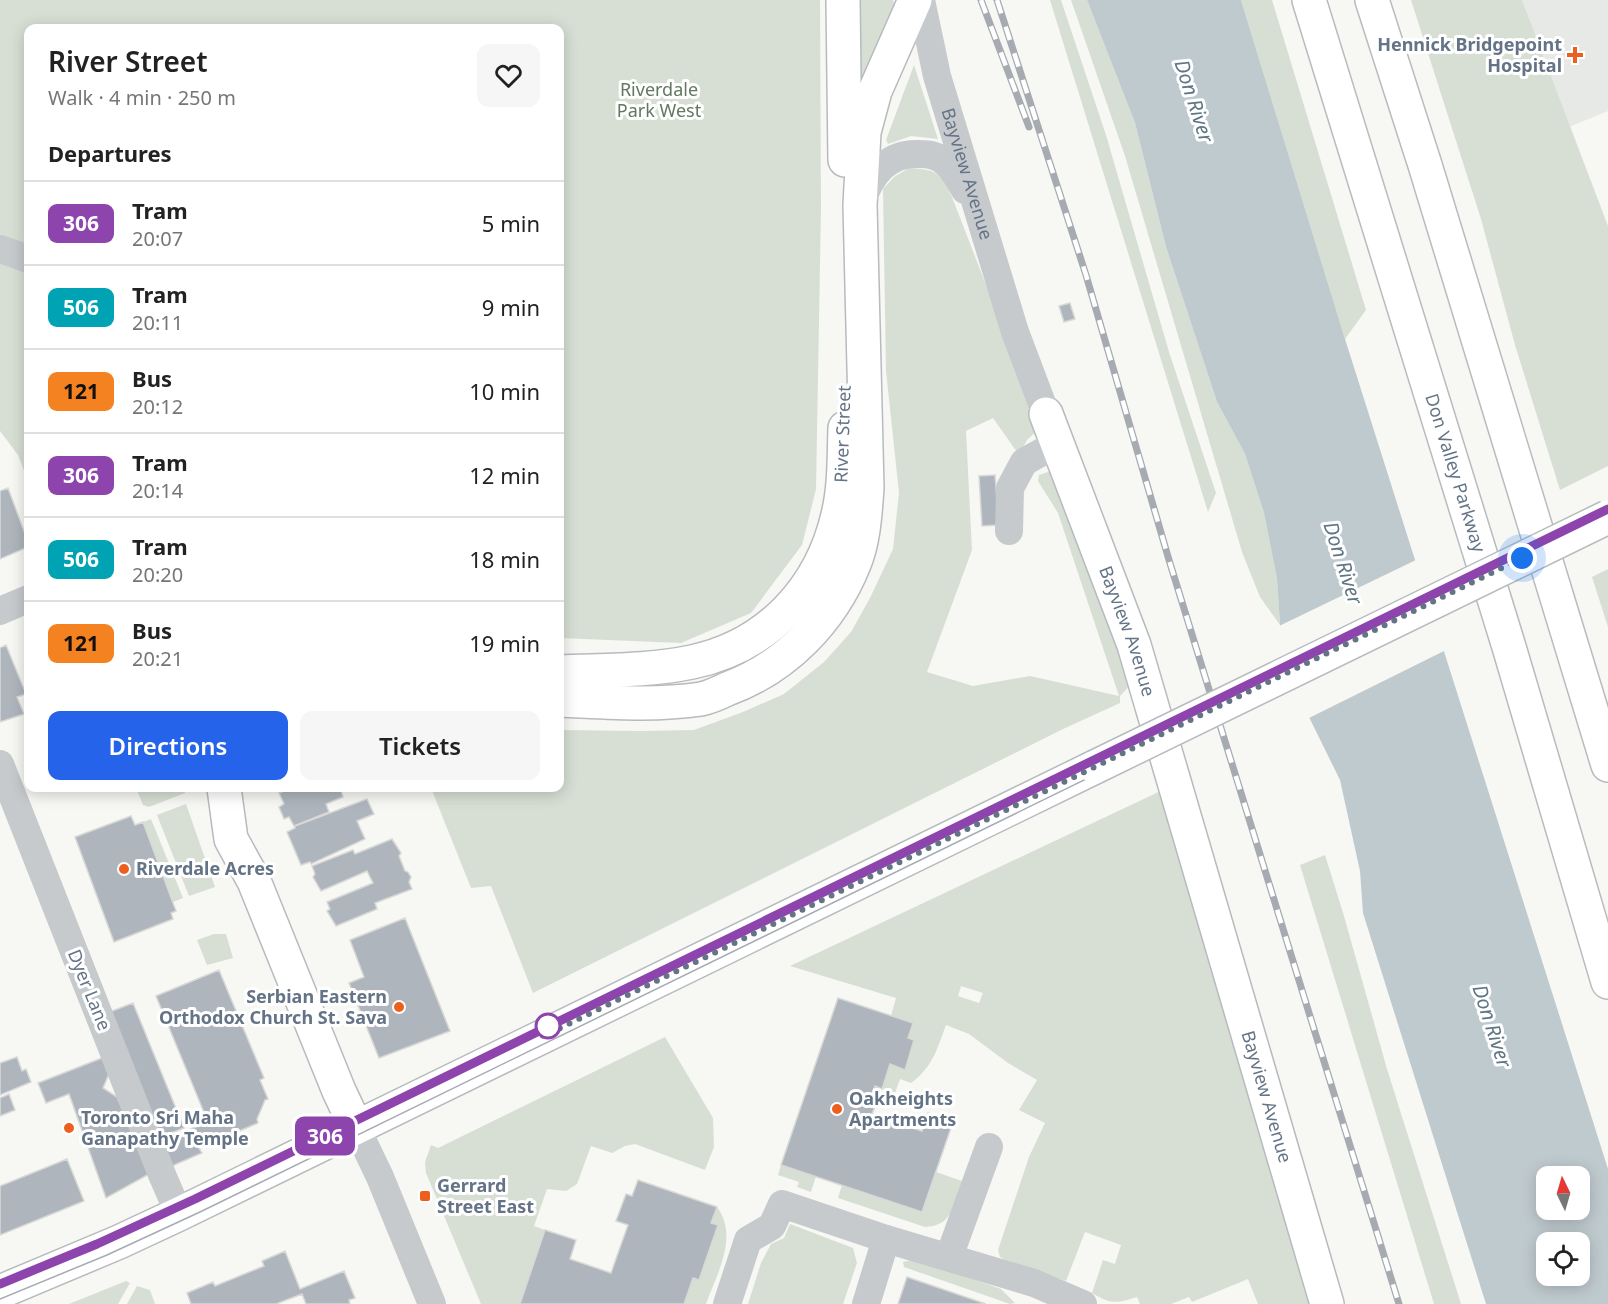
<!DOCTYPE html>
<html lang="en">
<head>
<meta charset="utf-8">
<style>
	:root { --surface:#fff; --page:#f6f6f6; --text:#222; --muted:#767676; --line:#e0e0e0; --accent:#2563eb }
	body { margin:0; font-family:"Noto Sans",sans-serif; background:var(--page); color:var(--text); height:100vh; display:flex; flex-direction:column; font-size:22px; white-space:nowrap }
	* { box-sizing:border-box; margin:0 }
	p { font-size:20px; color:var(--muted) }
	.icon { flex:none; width:33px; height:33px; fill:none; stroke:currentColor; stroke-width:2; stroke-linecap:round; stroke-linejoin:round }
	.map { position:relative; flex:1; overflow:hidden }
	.side { position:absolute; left:24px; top:24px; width:540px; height:768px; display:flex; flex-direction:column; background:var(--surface); border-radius:12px; box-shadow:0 3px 15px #0003 }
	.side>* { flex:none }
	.badge { padding:0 12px; border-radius:9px; font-size:21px; line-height:39px }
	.needle { width:39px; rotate:355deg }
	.buttons { position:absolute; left:1536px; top:1166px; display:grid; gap:12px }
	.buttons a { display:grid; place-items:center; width:54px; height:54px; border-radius:12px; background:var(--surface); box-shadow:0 3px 15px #0003; font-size:30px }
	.you { position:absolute; width:30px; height:30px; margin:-15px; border:4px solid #fff; border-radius:50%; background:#1a73e8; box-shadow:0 0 0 9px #1a73e833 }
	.map>.badge { position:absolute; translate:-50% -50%; box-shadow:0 0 0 3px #fff }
	h2 { padding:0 24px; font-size:22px; line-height:54px }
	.round { display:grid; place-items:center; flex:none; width:63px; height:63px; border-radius:12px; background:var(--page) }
	.headline { display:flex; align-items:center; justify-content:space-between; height:102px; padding:0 24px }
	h1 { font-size:28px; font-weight:600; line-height:45px }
	.action { display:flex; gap:12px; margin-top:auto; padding:12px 24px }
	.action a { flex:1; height:69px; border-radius:12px; background:var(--accent); color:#fff; font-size:24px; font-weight:600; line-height:69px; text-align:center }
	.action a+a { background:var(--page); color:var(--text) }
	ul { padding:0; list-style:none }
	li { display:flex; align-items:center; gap:18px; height:84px; padding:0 24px; border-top:2px solid var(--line) }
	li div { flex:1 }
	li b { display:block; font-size:22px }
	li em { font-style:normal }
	li .badge { min-width:66px; font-weight:700; text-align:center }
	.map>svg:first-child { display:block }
</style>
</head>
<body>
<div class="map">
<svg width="1608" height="1304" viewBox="0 0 1608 1304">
	<rect width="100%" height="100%" fill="#f7f7f3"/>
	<path fill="#e7e9e7" d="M1522,0h86v111l-39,16z"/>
	<path fill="#d7dfd4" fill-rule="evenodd" d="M0,0h820l1,208 -5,281 -14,56 -51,68 -70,30 -121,-5v-610h-532v453l-10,-26 -18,-24z
		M852,0h41l4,11 -40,104z
		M1050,0h11l45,135 63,217 47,141 -8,19z
		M1071,0h16l48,123 31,124 51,155 28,52 19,59 13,66 3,46 -20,-28 -18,-45 -117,-396z
		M1241,0h31l94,310 -21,29z
		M1411,0h111l86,226v240l-48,24 -45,-145 -34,-126z
		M914,65l24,74 -27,-3 -23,8 -2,-4z
		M909,168c28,2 30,3 43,29l89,230 -14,13 -8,15 -26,-37 -27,13 6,119 -45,122 46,14 57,-10 89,20 -61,-183 -20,-32 1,-6 18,-6 80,209 -17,18v7l-59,27 -528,263 -42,-107 -20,2 -40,-100h129v-58l80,1 54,-1 49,-18 41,-18 40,-32 27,-30 19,-34 23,-49 6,-56 -13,-122 -3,-182 11,-12z
		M1608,569v58l-16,-50z
		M136,788h49v5l-36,14 -6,-2z
		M1167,788l150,516h-59l-10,-25 -56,23 -3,-5 -18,7h-31l-3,-7c-22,7 -26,7 -45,-4l11,-33 12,4 6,-19 -36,-13 -19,49 -56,-18 -10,-6 -2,-7 31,-93 16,-34 -26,-13 18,-30 -29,-17 -39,-29 -23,-9c-9,24 -13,42 -35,58l-11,-4 -5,14 -13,-4 8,-25 15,5 9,-28 -6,-3 5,-15 -22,-7 5,-18 -106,-32zM961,986l22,7 -4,10 -21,-7z
		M186,804l29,83 -26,9 -32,-81z
		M151,819l32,79 -10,4 -30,-80z
		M1325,855l19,61 43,153 74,235h-27l-134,-439z
		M214,934h12l7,24 -26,7 -10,-25z
		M665,1037l48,81 1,29 -9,23 -70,-26 -10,2 -13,7 -21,-7 -14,38 -11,7 -19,-2 -13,37 11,4 -25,74h-39l-55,-131 -1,-11 6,-17 7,3z
		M781,1165l35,11 -5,16 -14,-5 2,-5 -21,-7z
		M936,1172l26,9c-8,23 -9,45 -37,46l-87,-29 4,-13 80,27z
		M717,1207c22,30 0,66 -11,97h-22l9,-26 6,1 19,-53 -7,-3z
		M790,1224l63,24 4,15 -14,41h-95l13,-41 10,-19 13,-6z
		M912,1260l12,2 77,27 14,14 -5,1 -106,-37 -1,-5z
		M126,1281l4,2 -12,21h-49z
		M137,1286l13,4 5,14h-28z"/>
	<path fill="#bfcacf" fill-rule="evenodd" d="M1087,0h154l104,339 263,830v135h-122l-123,-391 -3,-42 -20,-91 -32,-65 -28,-90 -3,-46 -13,-66 -19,-59 -28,-52 -51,-155 -31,-124zM1546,1176h34v33h-34zM1546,1242h34v33h-34z"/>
	<path fill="#f7f7f3" d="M1418,559l28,91 -139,69 -30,-92z"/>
	<path fill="#aeb5bc" stroke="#d8d8d6" stroke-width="1.5" d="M1070,303l5,16 -11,3 -5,-16z
		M995,475l4,50 -17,1 -3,-50z
		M8,488l20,54v5l-28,12v-68z
		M6,645l20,49 -9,3 7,17 -24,8v-74z
		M291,788h56l-6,2 2,7 -17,7 3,8 -35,14 -5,-9 -5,2 -5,-12 5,-3 -5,-11z
		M367,799l7,15 -17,7 8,18 -54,25 -1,-2 -9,3 -14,-33 8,-4v-2z
		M131,816l4,9 8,-3 33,89 -5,2 2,6 -59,23 -39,-105z
		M392,839l9,14 -2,3 6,15 3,1 3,5 -2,5 3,7 -37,14 2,6 -41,17 -9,-15 3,-2 -3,-7 46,-19 -6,-12 -46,20 -8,-14 2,-3 -3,-8 41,-16 2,4z
		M405,918l45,113 -71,27 -30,-75 15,-6 -14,-37z
		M219,970l45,108 -4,2 8,19 -3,1 -8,19 1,4 -59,25 3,5 -30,13 -10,-25 46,-19 -52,-126z
		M838,998l75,25 -5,15 6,2 -9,30 -15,-6 -8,25 -7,-3 -5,16 6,2 -4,10 50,17 6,-18 25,9 -31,90 -141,-47z
		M133,1003l51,125 -25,10 -52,-125z
		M17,1057l5,14 4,-2 5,13 -31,13v-32z
		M102,1058l7,16 -6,14 14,9 34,76 -45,25 -37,-104 -23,9 -8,-20z
		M9,1094l6,16 -15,6v-18z
		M67,1159l17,42 -84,34v-49z
		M638,1180l79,27 -6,16 7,2 -19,55 -6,-2 -9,26h-164l25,-74 31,10 -6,19 41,14 17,-48 -12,-4 10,-27 6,2z
		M285,1251l15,38 44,-18 11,27 -6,2 1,4h-44l-4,-10 -26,10h-85l-4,-11 26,-11 2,4 49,-20 -2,-5z
		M907,1277l79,27h-88z"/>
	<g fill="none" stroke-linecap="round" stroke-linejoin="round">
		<g stroke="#b7bbbf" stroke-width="36">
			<g id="major">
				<path d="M843,0l2,160"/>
				<path id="s2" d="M1046,414l88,231 193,659"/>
				<path d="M560,672c44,-2 89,-1 132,-10 76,-16 129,-73 146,-147 7,-28 6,-59 7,-87"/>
				<path d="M560,700c47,2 94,6 141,-1 9,-2 18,-6 26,-10 58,-21 104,-68 127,-125 10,-24 11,-51 13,-76l-7,-283 4,-73 11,-41 40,-91"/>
				<path d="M224,788l7,51 23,42 85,210 17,36"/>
				<path d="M0,1292l119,-50 60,-28 916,-447"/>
			</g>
		</g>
		<g stroke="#b8bbbf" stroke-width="36">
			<g id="highway">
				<path id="s3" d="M1309,0l200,647 99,335"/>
				<path d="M1372,0l53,165 183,600"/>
			</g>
		</g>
		<g stroke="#c6cacd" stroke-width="28">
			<path id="s1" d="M921,0l16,76 78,256 31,82"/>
			<path d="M861,203c10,-28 26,-51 59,-49 9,0 19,2 26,9 8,7 13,18 19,27"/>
			<path d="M0,249l28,10"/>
			<path d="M1009,531l1,-43 14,-26 34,-19"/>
			<path d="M0,611l28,-12"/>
			<path d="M0,764l163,413 16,37"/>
			<path d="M356,1127l24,50 52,127"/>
			<path d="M886,1239l148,44 49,21"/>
			<path d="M949,1257l40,-110"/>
			<path d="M727,1304l21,-64 24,-14 10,-22 104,35 -20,65"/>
		</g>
		<use href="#major" stroke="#fff" stroke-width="33"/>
		<use href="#highway" stroke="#fff" stroke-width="33"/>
		<path stroke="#a6abb2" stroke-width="1.5" d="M0,1284l97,-40 98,-45 1413,-690
			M0,1299l107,-44 93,-43 1408,-688"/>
		<g stroke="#a6abb2" stroke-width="7">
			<path id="rail" d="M981,0l48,127
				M997,0l89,275 83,285 230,744"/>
		</g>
		<use href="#rail" stroke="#fff" stroke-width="4.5" stroke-dasharray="14" stroke-linecap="butt"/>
		<g stroke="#b7bbbf" stroke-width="36" stroke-linecap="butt">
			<path id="major-bridge" d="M1095,767l513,-250"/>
		</g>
		<use href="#major-bridge" stroke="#fff" stroke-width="33"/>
	</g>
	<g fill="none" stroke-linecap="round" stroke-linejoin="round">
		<g stroke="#fff" stroke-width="14">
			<path id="line" d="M0,1284l97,-40 98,-45 1413,-690"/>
		</g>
		<use href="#line" stroke="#8e44ad" stroke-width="9"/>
		<path stroke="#647486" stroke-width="6" stroke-dasharray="0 10.8" d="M548,1026l-6,11 980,-479"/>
	</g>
	<g fill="#ec5f1e" stroke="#fff" stroke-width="2">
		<path d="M1572 46h6v6h6v6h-6v6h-6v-6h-6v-6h6z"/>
		<circle cx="124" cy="869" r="6"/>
		<circle cx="399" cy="1007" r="6"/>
		<circle cx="837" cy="1109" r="6"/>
		<circle cx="69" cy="1128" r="6"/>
		<rect x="419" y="1190" width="12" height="12" rx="3"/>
	</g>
	<circle fill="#fff" stroke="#8e44ad" stroke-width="3" cx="548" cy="1026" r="12"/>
	<g text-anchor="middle" stroke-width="6" stroke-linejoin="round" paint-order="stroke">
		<g font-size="18" font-weight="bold" fill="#647486" stroke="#fff" text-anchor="start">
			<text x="1562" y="51" text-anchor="end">Hennick Bridgepoint<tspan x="1562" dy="21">Hospital</tspan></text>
			<text x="136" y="875">Riverdale Acres</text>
			<text x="387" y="1003" text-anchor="end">Serbian Eastern<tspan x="387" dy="21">Orthodox Church St. Sava</tspan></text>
			<text x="849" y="1105">Oakheights<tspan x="849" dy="21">Apartments</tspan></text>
			<text x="81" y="1124">Toronto Sri Maha<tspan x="81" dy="21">Ganapathy Temple</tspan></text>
			<text x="437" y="1192">Gerrard<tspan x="437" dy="21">Street East</tspan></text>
		</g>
		<g font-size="18" fill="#62785f" stroke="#fff">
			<text x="659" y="96">Riverdale<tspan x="659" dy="21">Park West</tspan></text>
		</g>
		<g font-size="18" fill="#647486" stroke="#fff">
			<text dy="6" stroke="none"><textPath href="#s1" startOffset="180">Bayview Avenue</textPath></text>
			<text transform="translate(843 434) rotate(-88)" y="6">River Street</text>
			<text dy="6" stroke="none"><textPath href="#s3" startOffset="495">Don Valley Parkway</textPath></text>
			<text dy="6" stroke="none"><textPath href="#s2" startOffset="232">Bayview Avenue</textPath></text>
			<text transform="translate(89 990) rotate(68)" y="6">Dyer Lane</text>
			<text dy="6" stroke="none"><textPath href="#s2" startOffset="718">Bayview Avenue</textPath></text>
		</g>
		<g font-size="20" font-style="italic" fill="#5f7683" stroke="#fff">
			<text transform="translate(1194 101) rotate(72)" y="7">Don River</text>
			<text transform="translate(1343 563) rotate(72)" y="7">Don River</text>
			<text transform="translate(1492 1026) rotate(72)" y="7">Don River</text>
		</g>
	</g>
</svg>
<div class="buttons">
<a><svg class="needle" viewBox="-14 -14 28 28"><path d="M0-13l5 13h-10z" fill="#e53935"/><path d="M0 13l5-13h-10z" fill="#767676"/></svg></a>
<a><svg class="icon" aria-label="locate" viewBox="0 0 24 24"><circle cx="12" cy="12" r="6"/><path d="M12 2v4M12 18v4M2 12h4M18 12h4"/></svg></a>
</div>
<div class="you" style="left:1522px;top:558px"></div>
<b class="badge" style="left:325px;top:1136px;background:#8e44ad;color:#fff">306</b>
<section class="side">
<div class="headline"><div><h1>River Street</h1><p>Walk · 4 min · 250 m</p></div><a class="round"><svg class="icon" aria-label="heart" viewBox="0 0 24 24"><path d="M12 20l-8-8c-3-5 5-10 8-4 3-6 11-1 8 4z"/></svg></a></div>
<h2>Departures</h2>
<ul>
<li><span class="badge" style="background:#8e44ad;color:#fff">306</span><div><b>Tram</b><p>20:07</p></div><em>5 min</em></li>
<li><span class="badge" style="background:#00a3b4;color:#fff">506</span><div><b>Tram</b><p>20:11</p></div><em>9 min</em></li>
<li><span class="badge" style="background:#f58220;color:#111">121</span><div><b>Bus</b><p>20:12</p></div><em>10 min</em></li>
<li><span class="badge" style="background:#8e44ad;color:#fff">306</span><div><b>Tram</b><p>20:14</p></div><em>12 min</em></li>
<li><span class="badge" style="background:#00a3b4;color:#fff">506</span><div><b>Tram</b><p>20:20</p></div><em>18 min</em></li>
<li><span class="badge" style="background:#f58220;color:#111">121</span><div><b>Bus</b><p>20:21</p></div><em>19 min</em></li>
</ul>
<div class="action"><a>Directions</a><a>Tickets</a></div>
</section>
</div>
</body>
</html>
